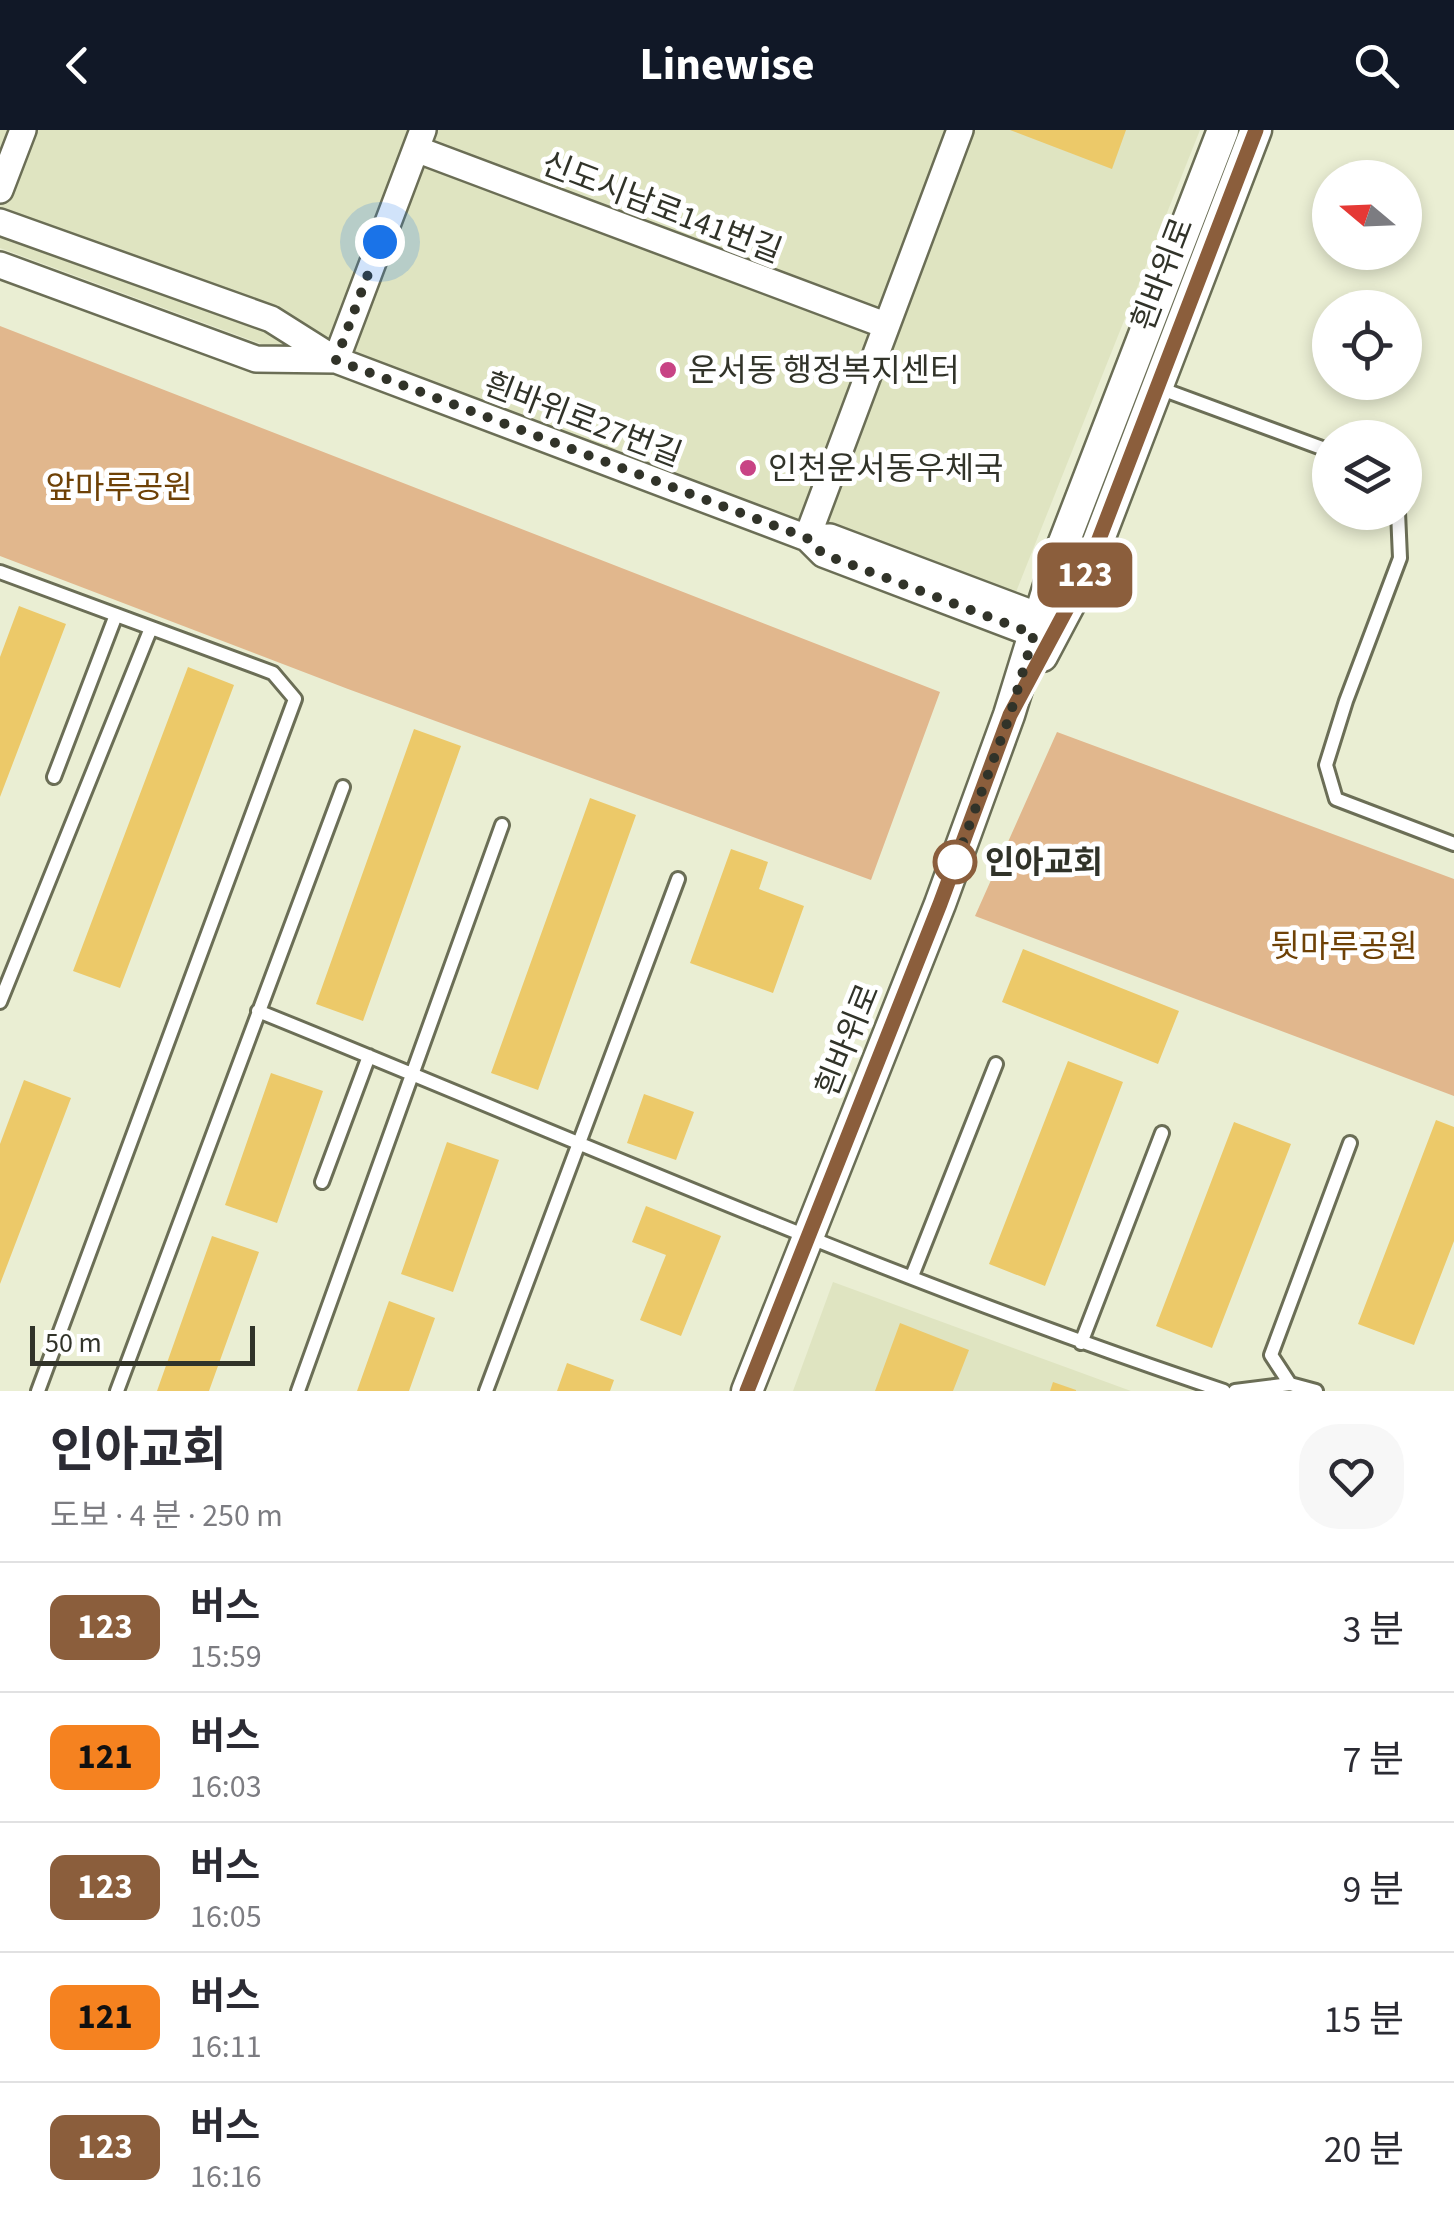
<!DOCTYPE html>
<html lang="ko">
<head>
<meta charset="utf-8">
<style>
	:root { --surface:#fff; --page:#f7f7f7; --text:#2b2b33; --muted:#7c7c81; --line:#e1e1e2; --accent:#111827 }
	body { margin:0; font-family:"Source Sans 3","Noto Sans KR",sans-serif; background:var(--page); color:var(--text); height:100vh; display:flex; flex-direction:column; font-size:38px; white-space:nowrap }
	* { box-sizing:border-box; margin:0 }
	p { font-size:32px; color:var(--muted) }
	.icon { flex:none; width:55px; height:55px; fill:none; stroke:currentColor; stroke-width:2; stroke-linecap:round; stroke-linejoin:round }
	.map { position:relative; height:1261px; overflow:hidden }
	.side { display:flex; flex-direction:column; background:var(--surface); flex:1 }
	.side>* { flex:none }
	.badge { padding:0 20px; border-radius:15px; font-size:35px; line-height:65px }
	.needle { width:65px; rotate:289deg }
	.controls { position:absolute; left:1312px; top:30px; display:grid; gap:20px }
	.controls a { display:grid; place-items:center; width:110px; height:110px; border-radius:50%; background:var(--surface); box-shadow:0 5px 15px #0003; font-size:50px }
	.scale { position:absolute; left:30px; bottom:25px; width:225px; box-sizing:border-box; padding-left:10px; border:5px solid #313329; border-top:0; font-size:28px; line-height:35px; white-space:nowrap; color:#313329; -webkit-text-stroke:8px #fff; paint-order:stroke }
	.you { position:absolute; width:50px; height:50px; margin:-25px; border:8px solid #fff; border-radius:50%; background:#1a73e8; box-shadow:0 0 0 15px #1a73e833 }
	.map>.badge { position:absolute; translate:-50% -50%; box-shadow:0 0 0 5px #fff }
	.round { display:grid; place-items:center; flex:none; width:105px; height:105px; border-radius:40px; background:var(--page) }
	.head { display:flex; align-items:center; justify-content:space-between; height:170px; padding:0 50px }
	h1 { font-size:48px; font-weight:700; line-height:75px }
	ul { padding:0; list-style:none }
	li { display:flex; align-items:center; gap:30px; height:130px; padding:0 50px; border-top:2px solid var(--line) }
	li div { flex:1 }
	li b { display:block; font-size:38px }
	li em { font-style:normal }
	li .badge { min-width:110px; font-weight:700; text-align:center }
	header { display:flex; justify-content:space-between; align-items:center; height:130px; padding:0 50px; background:var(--accent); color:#fff; font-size:45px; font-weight:700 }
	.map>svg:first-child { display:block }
</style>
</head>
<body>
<header><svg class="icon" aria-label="back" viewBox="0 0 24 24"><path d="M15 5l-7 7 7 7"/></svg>Linewise<svg class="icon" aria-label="search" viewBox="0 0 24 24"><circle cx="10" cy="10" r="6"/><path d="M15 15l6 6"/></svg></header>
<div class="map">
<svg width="1454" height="1261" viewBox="0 0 1454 1261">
	<rect width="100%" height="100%" fill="#eaeed3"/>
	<path fill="#dfe4c1" d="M0,0h1200l-194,487 -1006,-369z
		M833,1152l298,109h-338z"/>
	<path fill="#e1b78d" d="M0,196l940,366 -69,188 -523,-191 -348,-133z
		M1057,602l397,147v217l-479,-180z"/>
	<path fill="#ecc969" d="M1010,0h116l-14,39z
		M19,476l47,18 -66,173v-140z
		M188,537l46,18 -114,303 -47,-17z
		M414,599l47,17 -98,275 -47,-17z
		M590,668l46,17 -98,275 -47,-17z
		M731,719l37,13 -9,27 45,17 -31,87 -83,-30z
		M1023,819l156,62 -21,53 -156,-62z
		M1068,931l55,21 -78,204 -56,-22z
		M271,943l52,18 -46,132 -52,-18z
		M24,950l47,18 -71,186v-140z
		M644,964l50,18 -18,48 -49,-17z
		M1436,990l18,7v114l-40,104 -56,-21z
		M1234,992l57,22 -79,204 -56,-22z
		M447,1012l52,18 -46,132 -52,-18z
		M646,1076l75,30 -40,100 -41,-16 26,-65 -34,-13z
		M212,1106l47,16 -50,139h-52z
		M389,1171l46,17 -26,73h-52z
		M900,1193l69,27 -16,41h-78z
		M567,1233l47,17 -4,11h-53z
		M1053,1252l23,8v1h-26z"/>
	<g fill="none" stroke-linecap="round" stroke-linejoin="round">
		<g stroke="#6b6e56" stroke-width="18">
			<path id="service" d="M1159,258l171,63
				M1398,382l2,46 -54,143 -20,64 10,34 118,45
				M0,442l273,101 22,26 -257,692
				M54,647l62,-162
				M0,872l151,-374
				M258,881c321,130 638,271 966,380
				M322,1052l47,-126
				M912,1146l84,-212
				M1081,1213l81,-210
				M1290,1254l-19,-29 79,-212
				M117,1261l226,-604
				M298,1261l204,-566
				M486,1261l192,-512
				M1235,1261l55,-7 26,7"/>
		</g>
		<g stroke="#6b6e56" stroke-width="30">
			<path id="minor" d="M416,19l469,176
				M0,60l23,-60
				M0,92l271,97 65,41 471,178 23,-1 228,86
				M0,135l256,94 80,1
				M336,230l87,-230
				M807,408l153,-408
				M807,408l16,16 226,86"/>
		</g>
		<g stroke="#6b6e56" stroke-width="35">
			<path id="tertiary" d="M1042,526l44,-83 170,-443
				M747,1261l193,-487 69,-189 47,-152 167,-433"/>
		</g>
		<use href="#service" stroke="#fff" stroke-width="12"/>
		<use href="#minor" stroke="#fff" stroke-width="25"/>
		<use href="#tertiary" stroke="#fff" stroke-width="30"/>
	</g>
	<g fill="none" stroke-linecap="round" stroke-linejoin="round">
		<g stroke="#fff" stroke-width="22">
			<path id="line" d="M747,1261l193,-487 70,-189 76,-142 170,-443"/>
		</g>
		<use href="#line" stroke="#8b5e3c" stroke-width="15"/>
		<path stroke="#313329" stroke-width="10" stroke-dasharray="0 18" d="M380,112l-44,118 471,178 16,16 211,80 -24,81 -58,157 3,-10"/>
	</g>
	<g fill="#c84385" stroke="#fff" stroke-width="4">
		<circle cx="668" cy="240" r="10"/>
		<circle cx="748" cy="338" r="10"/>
	</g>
	<circle fill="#fff" stroke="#8b5e3c" stroke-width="5" cx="955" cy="732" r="20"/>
	<g text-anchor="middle" stroke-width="10" stroke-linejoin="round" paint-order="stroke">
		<g font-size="32" fill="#313329" stroke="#fff">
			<text transform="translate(662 77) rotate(21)" y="11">신도시남로141번길</text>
			<text transform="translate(1162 144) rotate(-69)" y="11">흰바위로</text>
			<text transform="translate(583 289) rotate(21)" y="11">흰바위로27번길</text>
			<text transform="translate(847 910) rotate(-68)" y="11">흰바위로</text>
		</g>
		<g font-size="32" fill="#313329" stroke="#fff" text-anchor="start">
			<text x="688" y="251">운서동 행정복지센터</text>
			<text x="768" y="349">인천운서동우체국</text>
		</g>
		<g font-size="32" fill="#6e4106" stroke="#fff">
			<text x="119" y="368">앞마루공원</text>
			<text x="1344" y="827">뒷마루공원</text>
		</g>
		<g font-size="32" font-weight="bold" fill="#313329" stroke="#fff" text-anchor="start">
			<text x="985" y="743">인아교회</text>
		</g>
	</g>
</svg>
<div class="controls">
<a><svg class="needle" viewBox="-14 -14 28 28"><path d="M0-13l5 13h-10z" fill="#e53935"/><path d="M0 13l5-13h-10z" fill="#7c7c81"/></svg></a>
<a><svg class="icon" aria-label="locate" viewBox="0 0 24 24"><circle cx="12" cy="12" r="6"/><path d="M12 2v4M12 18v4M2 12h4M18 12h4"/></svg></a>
<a><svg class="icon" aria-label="layers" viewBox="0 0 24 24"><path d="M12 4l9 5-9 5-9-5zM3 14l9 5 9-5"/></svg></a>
</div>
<div class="scale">50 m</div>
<div class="you" style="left:380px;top:112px"></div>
<b class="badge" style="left:1085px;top:445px;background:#8b5e3c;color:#fff">123</b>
</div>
<section class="side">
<div class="head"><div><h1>인아교회</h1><p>도보 · 4 분 · 250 m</p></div><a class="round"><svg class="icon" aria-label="heart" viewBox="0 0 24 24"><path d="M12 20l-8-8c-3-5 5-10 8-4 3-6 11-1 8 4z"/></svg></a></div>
<ul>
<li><span class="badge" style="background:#8b5e3c;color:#fff">123</span><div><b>버스</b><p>15:59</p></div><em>3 분</em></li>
<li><span class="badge" style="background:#f58220;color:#111">121</span><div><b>버스</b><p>16:03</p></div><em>7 분</em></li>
<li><span class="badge" style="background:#8b5e3c;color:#fff">123</span><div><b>버스</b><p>16:05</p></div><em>9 분</em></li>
<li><span class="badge" style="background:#f58220;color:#111">121</span><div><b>버스</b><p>16:11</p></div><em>15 분</em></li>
<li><span class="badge" style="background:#8b5e3c;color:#fff">123</span><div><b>버스</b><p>16:16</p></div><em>20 분</em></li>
</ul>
</section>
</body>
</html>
